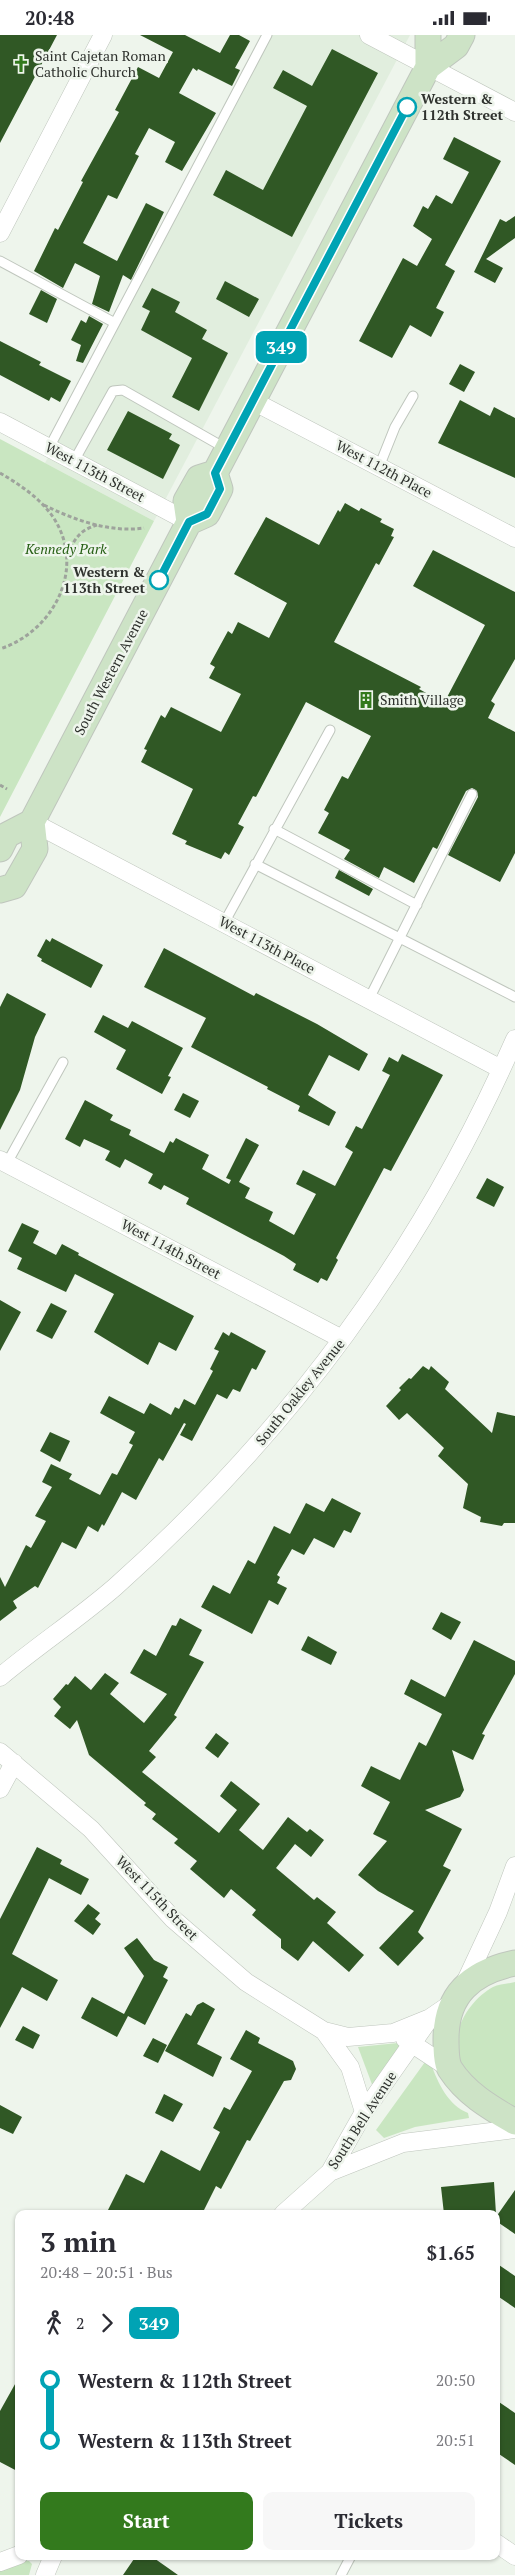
<!DOCTYPE html>
<html lang="en">
<head>
<meta charset="utf-8">
<style>
	:root { --surface:#fff; --page:#f7f7f7; --text:#2b2b33; --muted:#7c7c81; --accent:#337a1d }
	body { margin:0; font-family:"PT Serif",serif; background:var(--page); color:var(--text); height:100vh; display:flex; flex-direction:column; font-size:19px; white-space:nowrap }
	* { box-sizing:border-box; margin:0 }
	p { font-size:16px; color:var(--muted) }
	.icon { flex:none; width:28px; height:28px; fill:none; stroke:currentColor; stroke-width:2; stroke-linecap:round; stroke-linejoin:round }
	.map { position:relative; flex:1; overflow:hidden }
	.side { position:absolute; left:15px; top:2175px; width:485px; height:350px; display:flex; flex-direction:column; background:var(--surface); border-radius:10px; box-shadow:0 1px 4px #0004 }
	.side>* { flex:none }
	.badge { padding:0 10px; border-radius:8px; font-size:18px; line-height:32px }
	.map>.badge { position:absolute; translate:-50% -50%; box-shadow:0 0 0 2px #fff }
	.legs { display:flex; align-items:center; gap:8px; height:55px; padding:0 25px; font-size:16px }
	.legs p { margin-inline-start:auto }
	.head { display:flex; align-items:center; justify-content:space-between; height:85px; padding:0 25px }
	h1 { font-size:28px; font-weight:800; line-height:38px }
	.cta { display:flex; gap:10px; margin-top:auto; padding:10px 25px }
	.cta a { flex:1; height:58px; border-radius:10px; background:var(--accent); color:#fff; font-size:20px; font-weight:800; line-height:58px; text-align:center }
	.cta a+a { background:var(--page); color:var(--text) }
	ul { padding:0 25px; list-style:none }
	li { display:flex; align-items:center; gap:18px; height:60px; font-size:19px }
	li i { display:grid; place-items:center; width:8px; height:100%; margin:0 6px; background:currentColor }
	li i::after { content:''; width:12px; height:12px; margin:-6px; border:4px solid; border-radius:50%; background:var(--surface) }
	li p { margin-inline-start:auto }
	li:first-child i { background:linear-gradient(#0000 50%,currentColor 0) }
	li:last-child i { background:linear-gradient(currentColor 50%,#0000 0) }
	.status { display:flex; justify-content:space-between; align-items:center; height:35px; padding:0 25px; background:var(--surface); direction:ltr }
	.status svg { height:14px; fill:currentColor }
	.map>svg:first-child { display:block }
</style>
</head>
<body>
<div class="status"><b>20:48</b><svg viewBox="0 0 49 12"><path d="M0 12V9h3v3zM5 12V6h3v6zM10 12V3h3v9zM15 12V0h3v12zM26 1h20v11H26zM47 4h2v5h-2z"/></svg></div>
<div class="map">
<svg width="515" height="2540" viewBox="0 0 515 2540">
	<rect width="100%" height="100%" fill="#eef5ec"/>
	<path fill="#e1eede" d="M270,0h140l-256,486 -109,-58z"/>
	<path fill="#c9e6c1" d="M0,404l154,82 -154,296z
		M515,1947v131c-21,-13 -38,-24 -52,-45 -19,-27 4,-67 30,-81 6,-3 15,-3 22,-5z
		M398,2008l5,7 -30,37 -15,-40z
		M425,2027l6,2c7,19 17,41 37,49l1,5 -54,9 -31,11 -8,-8z
		M22,2525l7,1 3,3 -3,11h-29v-6z"/>
	<path fill="#305825" d="M0,0h57l-57,108z
		M140,0h45l35,18 10,-18h9l11,6 -15,27 5,2 -8,16 -34,-17 -1,2 -4,-3 -14,25 37,20 -34,58 -17,-9 10,-20 -26,-14 -14,26 4,2 -22,43 -9,-4 -25,48 34,18 29,-58 18,9 -33,68 -8,-5 -14,37 -17,-8 8,-28 -25,-13 -12,25 -29,-17 21,-43 3,2 25,-48 -2,-1 38,-69 -4,-2 23,-43 21,11 14,-26z
		M332,14l46,24 -86,164 -79,-42 13,-25 37,20 44,-84 -34,-18 10,-18 29,16z
		M454,102l47,24 -56,104 10,6 -19,37 8,4 -13,25 -21,-12 -18,33 -33,-17 44,-83 14,8 15,-27 -19,-13 10,-20 5,3 8,-14 16,9 17,-32 -26,-13z
		M515,181v22l-29,21 17,9 -8,15 -21,-11 26,-53 6,3z
		M225,246l34,18 -10,18 -33,-18z
		M152,253l28,14 -5,10 32,18 -5,9 26,14 -29,58 -27,-14 20,-39 -51,-28 9,-19 -8,-4z
		M41,255l16,9 -10,24 -18,-9z
		M89,281l14,8 -20,39 -7,-2 5,-16 -10,-5 10,-20 5,3z
		M0,306l41,21 -2,3 32,16 -11,21 -9,-5 -2,4 -49,-26z
		M460,329l15,8 -11,20 -15,-8z
		M460,365l30,16 4,-9 21,11v60l-77,-35z
		M128,376l44,23 -3,5 11,6 -17,34 -56,-29z
		M345,468l14,8 2,-3 21,11 -2,3 14,7 -3,7 3,1 -15,28 -3,-2 -42,79 87,45 -2,2 25,14 41,-78 -72,-39 20,-36 82,42v67l-24,42 4,3 -7,14 27,14v121l-15,29 -52,-27 30,-58 -1,-6 -5,-3 -6,3 -29,58 -4,-2 -19,36 -30,-16 -5,11 -35,-19 6,-9 -32,-17 11,-20 -5,-3 18,-34 6,3 23,-43 -65,-34 -50,95 -3,-1 -15,28 6,3 -15,28 -4,-3 -4,7 -36,-15 2,-3 -15,-7 21,-45 -52,-27 6,-12 -3,-1 17,-34 4,3 6,-11 50,25 20,-38 -32,-16 6,-11 -5,-3 18,-33 4,3 6,-12 31,16 18,-35 -53,-29 32,-57 53,28 19,-35 2,2z
		M339,835l34,19 -4,7 -34,-18z
		M52,903l51,27 -12,23 -50,-27 1,-2 -5,-3 9,-17 4,3z
		M164,913l90,48 2,-3 61,31 51,30 -9,17 -30,-16 -21,40 28,17 -7,14 -31,-15 2,-5 -33,-17 1,-2 -77,-40 15,-29 -62,-31z
		M7,958l39,21 -11,23 -15,53 -20,40v-123z
		M103,980l25,13 4,-7 51,27 -15,28 3,1 -9,17 -46,-25 10,-19 -32,-18z
		M402,1019l41,21 -52,96 -7,-3 -48,90 2,2 -11,21 -6,-3 -3,5 -25,-13 3,-6 -12,-8 -98,-52 3,-6 -25,-13 -3,5 -13,-7 5,-9 -28,-15 -5,9 -15,-8 5,-9 -26,-12 -4,8 -15,-8 20,-39 28,15 -3,5 21,10 -2,5 35,18 6,-12 3,2 3,-5 33,17 -7,14 27,15 2,-4 -5,-2 20,-40 13,7 -20,37 11,6 -5,10 28,14 -4,9 25,14 22,-41 -20,-10 7,-14 32,16 18,-34 -8,-5 11,-21 6,3 28,-54 -8,-4 7,-14 9,5z
		M183,1058l16,8 -9,17 -16,-8z
		M487,1143l17,9 -10,20 -18,-9z
		M22,1188l17,8 -6,12 23,12 6,-11 17,9 -1,2 116,61 -18,35 -17,-9 -11,23 -54,-33 20,-38 -39,-20 -9,18 -49,-23 5,-11 -14,-7z
		M0,1265l21,12 -21,39z
		M51,1268l16,8 -15,28 -16,-8z
		M223,1297l6,4 2,-4 35,19 -10,19 -4,-2 -12,24 -7,-3 -6,10 -10,-5 -25,47 -12,-6 6,-11 -2,-1 -21,38 -4,-3 -23,42 -14,-8 -18,34 -2,-2 -4,8 -10,-6 -12,23 -14,-7 -24,46 -3,-2 -22,15 4,7 -17,13v-44l5,10 21,-42 5,3 15,-27 -11,-5 17,-29 -10,-5 9,-18 21,10 -3,5 31,16 12,-22 5,2 16,-30 -4,-2 6,-11 -35,-19 9,-17 35,18 6,-11 21,12 4,-8 4,2 5,-10 11,6 18,-34 -3,-2 9,-18 -5,-2z
		M423,1331l6,4 2,-4 18,16 -4,7 47,44 5,-21 18,4v107h-11l-2,3 -22,-4 1,-5 -18,-9 5,-24 -30,-28 6,-8 -37,-35 -8,7 -13,-14 15,-16 -2,-2 10,-10 2,1z
		M50,1397l20,9 -10,21 -20,-11z
		M332,1463l29,15 -10,20 -7,-3 -10,18 -20,-10 -10,17 -12,-6 -15,26 3,2 -3,6 10,5 -9,17 -9,-5 -17,34 -51,-27 12,-22 17,9 18,-34 7,4 19,-38 16,8 16,-31 18,9z
		M441,1577l20,10 -10,18 -19,-11z
		M180,1583l22,12 -13,25 15,7 -30,53 3,2 -28,34 7,6 -14,15 77,61 18,-23 -17,-14 11,-15 29,23 -21,26 24,20 25,-33 19,15 3,-3 14,11 -13,17 -16,-13 -19,24 38,32 3,-3 19,15 -9,11 37,32 -15,17 -36,-31 -15,20 -17,-13v-9l-29,-24 4,-5 -25,-21 -7,9 -34,-29 7,-8 -23,-18 4,-4 -26,-20 4,-5 -12,-9 2,-2 -57,-48 -12,-35 -7,9 -16,-13 7,-9 -8,-8 13,-15 2,1 7,-9 16,14 14,-17 14,10 -9,11 34,29 23,-29 -37,-21 14,-24 12,7 16,-31 4,1z
		M308,1601l29,16 -6,13 -30,-15z
		M474,1605l41,21v13l-33,60 3,1 -12,25 -21,-10 12,40 -4,7 -35,13 37,19 -19,37 8,4 -33,62 6,6 -26,28 -19,-18 35,-37 -36,-20 -20,-16 29,-34 -14,-7 17,-32 -29,-16 10,-20 29,14 19,-38 7,4 16,-32 -38,-20 7,-15 34,18z
		M216,1698l13,10 -11,15 -13,-10z
		M37,1812l25,13 -2,4 29,15 -8,16 -32,-17 -37,76 46,26 -11,21 -25,-14 -22,41v-109z
		M88,1869l12,9 -5,6 6,5 -8,11 -19,-14z
		M137,1903l17,22 14,7 -5,10 5,3 -23,45 -17,-9 -11,21 -36,-19 11,-21 32,17 20,-38 -20,-28z
		M203,1967l12,7 -18,35 25,13 -9,20 -48,-26 21,-38 5,3 6,-11z
		M23,1991l17,9 -7,14 -18,-9z
		M246,1995l14,8 -2,5 35,18 3,8 -5,11 -7,1 -34,60 -3,-1 -26,49 -5,-3 -14,28h-96l20,-40 18,9 17,-33 39,21 20,-39 -7,-4 11,-21 6,3 22,-39 -22,-12z
		M153,2003l14,7 -9,18 -15,-7z
		M164,2059l19,10 -10,18 -18,-9z
		M0,2070l22,12 -9,17 -13,-6z
		M494,2147l2,32h-52l-3,-27z
		M515,2155v44l-19,-13v-4z
		M496,2228l19,13v32l-19,-13z
		M19,2342v95l-19,-10v-51z
		M496,2365l19,13v52l-19,-13z
		M136,2521h15l27,19h-55z"/>
	<g fill="none" stroke-linecap="round" stroke-linejoin="round">
		<g stroke="#bfc6bd" stroke-width="11">
			<path id="lane" d="M0,226l115,62
				M49,413l218,-413
				M74,426l39,-70 10,-1 102,58
				M379,432l16,-40 18,-31
				M274,794l143,76
				M255,829l260,133
				M224,888l106,-193
				M369,964l103,-205
				M7,1128l56,-101
				M341,2540l10,-19"/>
		</g>
		<g stroke="#bfc6bd" stroke-width="19">
			<path id="street" d="M369,0l146,77
				M0,198l103,-198
				M253,366l262,137
				M0,387l189,100
				M32,787l469,247
				M0,1125l342,179
				M0,1642c37,-31 78,-58 115,-90 174,-155 306,-334 400,-548
				M0,1717l91,77 82,90 73,63 78,49 24,6 45,-4 37,-15 22,-15
				M0,1754l14,-26
				M463,1952l35,-75 17,-46
				M324,1996l26,36 14,45
				M405,2004l44,29
				M330,2137l73,-29 112,-14
				M283,2179l47,-42 34,-60 66,-94
				M496,2508l19,13
				M0,2527l19,-7
				M45,2540l8,-19"/>
		</g>
		<g stroke="#bfc6bd" stroke-width="27">
			<path id="secondary" d="M428,0v32
				M189,487l-3,-21 13,-23 16,-5 213,-406 28,-21 6,-11
				M0,814l7,-14 25,-13
				M0,855l14,-4 21,-37 -3,-27 157,-300 18,-8 13,-25 -5,-16
				M515,1928c-43,9 -69,31 -69,76 0,9 0,23 4,30 16,25 41,39 65,53"/>
		</g>
		<path stroke="#9ea39c" stroke-width="3" stroke-dasharray="4 2.5" stroke-linecap="butt" d="M0,438c19,11 40,25 53,44 34,51 1,114 -53,132
			M44,470c30,15 66,28 100,23
			M68,519c6,-15 12,-24 29,-29
			M0,750l7,4"/>
		<use href="#lane" stroke="#fff" stroke-width="9"/>
		<use href="#street" stroke="#fff" stroke-width="18"/>
		<use href="#secondary" stroke="#cde3c6" stroke-width="25"/>
	</g>
	<g fill="none" stroke-linecap="round" stroke-linejoin="round">
		<g stroke="#fff" stroke-width="11">
			<path id="line-1" d="M159,545l30,-58 18,-8 13,-25 -5,-16 192,-366"/>
		</g>
		<use href="#line-1" stroke="#00a3b4" stroke-width="8"/>
	</g>
	<defs>
		<g id="church-bare" transform="scale(1.35)"><path d="M-1.2-6h2.4v3.5h3.3v2.4h-3.3V6h-2.4V-.1h-3.3v-2.4h3.3Z" fill="#337a1d" stroke="#eef5ec" stroke-width="2.5" paint-order="stroke"/></g>
		<g id="building-bare" transform="scale(1.35)"><path d="M-4-6H4V6H1V3H-1V6H-4ZM-2.5-4.3h1.7v1.8h-1.7ZM.8-4.3h1.7v1.8H.8ZM-2.5-1h1.7V.8h-1.7ZM.8-1h1.7V.8H.8Z" fill="#337a1d" stroke="#eef5ec" stroke-width="2.5" paint-order="stroke"/></g>
	</defs>
	<g fill-rule="evenodd">
		<use href="#church-bare" x="21" y="29"/>
		<use href="#building-bare" x="366" y="665"/>
	</g>
	<g fill="#fff" stroke="#00a3b4" stroke-width="2.5">
		<circle cx="407" cy="72" r="9"/>
		<circle cx="159" cy="545" r="9"/>
	</g>
	<g text-anchor="middle" stroke-width="5" stroke-linejoin="round" paint-order="stroke">
		<g font-size="14" fill="#2f322e" stroke="#eef5ec" text-anchor="start">
			<text x="35" y="26">Saint Cajetan Roman<tspan x="35" dy="16">Catholic Church</tspan></text>
			<text x="380" y="670">Smith Village</text>
		</g>
		<g font-size="14" font-weight="bold" fill="#2f322e" stroke="#eef5ec" text-anchor="start">
			<text x="421" y="69">Western &amp;<tspan x="421" dy="16">112th Street</tspan></text>
			<text x="145" y="542" text-anchor="end">Western &amp;<tspan x="145" dy="16">113th Street</tspan></text>
		</g>
		<g font-size="14" fill="#2f322e" stroke="#eef5ec">
			<text transform="translate(384 434) rotate(28)" y="5">West 112th Place</text>
			<text transform="translate(95 437) rotate(28)" y="5">West 113th Street</text>
			<text transform="translate(111 637) rotate(-62)" y="5">South Western Avenue</text>
			<text transform="translate(267 910) rotate(28)" y="5">West 113th Place</text>
			<text transform="translate(171 1214) rotate(28)" y="5">West 114th Street</text>
			<text transform="translate(300 1357) rotate(-51)" y="5">South Oakley Avenue</text>
			<text transform="translate(157 1863) rotate(46)" y="5">West 115th Street</text>
			<text transform="translate(362 2085) rotate(-57)" y="5">South Bell Avenue</text>
		</g>
		<g font-size="14" font-style="italic" fill="#265f14" stroke="#eef5ec">
			<text x="66" y="519">Kennedy Park</text>
		</g>
	</g>
</svg>
<b class="badge" style="left:281px;top:312px;background:#00a3b4;color:#fff">349</b>
<section class="side">
<div class="head"><div><h1>3 min</h1><p>20:48 – 20:51 · Bus</p></div><b>$1.65</b></div>
<div class="legs"><svg class="icon" aria-label="walk" viewBox="0 0 24 24"><circle cx="13" cy="4" r="2"/><path d="M13 8l-2 6 4 7M11 14l-3 7M7 12l3-4h3l4 4"/></svg>2<svg class="icon" aria-label="forward" viewBox="0 0 24 24"><path d="M9 5l7 7-7 7"/></svg><b class="badge" style="background:#00a3b4;color:#fff">349</b></div>
<ul>
<li><i style="color:#00a3b4"></i><b>Western &amp; 112th Street</b><p>20:50</p></li>
<li><i style="color:#00a3b4"></i><b>Western &amp; 113th Street</b><p>20:51</p></li>
</ul>
<div class="cta"><a>Start</a><a>Tickets</a></div>
</section>
</div>
</body>
</html>
